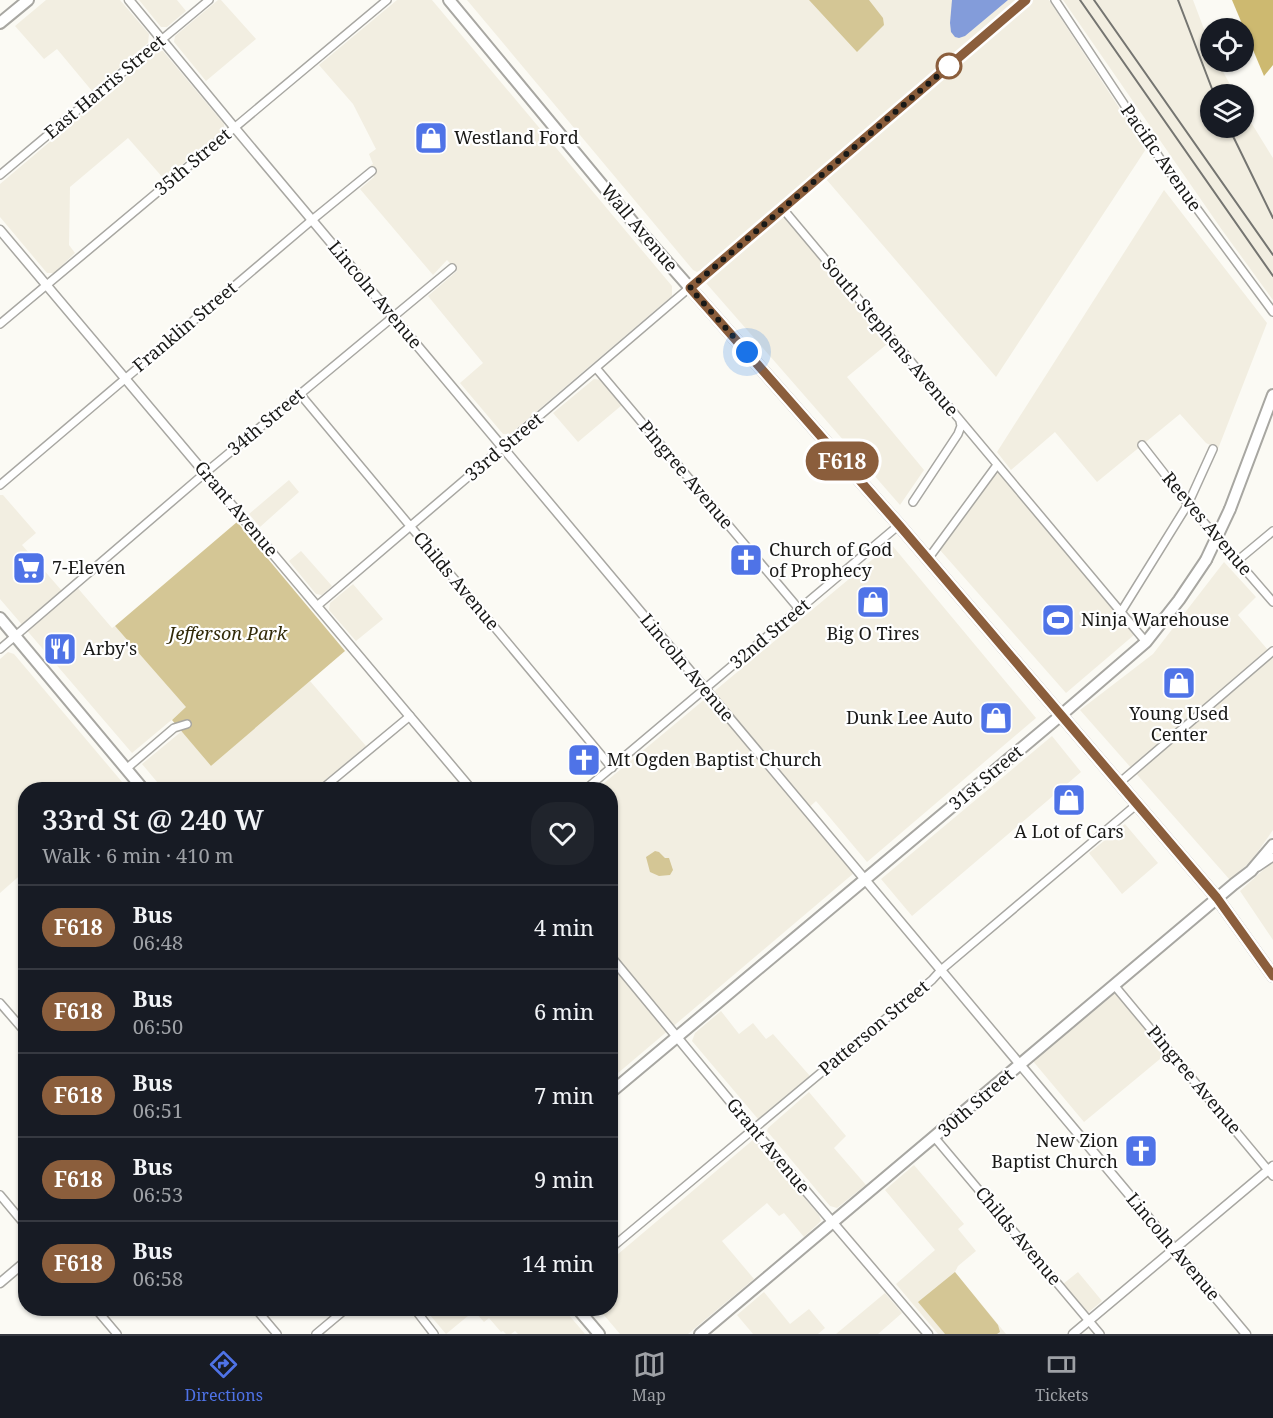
<!DOCTYPE html>
<html lang="en">
<head>
<meta charset="utf-8">
<style>
	:root { --surface:#171b24; --page:#20242c; --text:#f1f3f6; --muted:#9ea1a6; --line:#363941; --accent:#4f73e7 }
	body { margin:0; font-family:"Noto Serif",serif; background:var(--page); color:var(--text); height:100vh; display:flex; flex-direction:column; font-size:22px; white-space:nowrap }
	* { box-sizing:border-box; margin:0 }
	p { font-size:20px; color:var(--muted) }
	.icon { flex:none; width:33px; height:33px; fill:none; stroke:currentColor; stroke-width:2; stroke-linecap:round; stroke-linejoin:round }
	.map { position:relative; flex:1; overflow:hidden }
	.sheet { position:absolute; left:18px; top:782px; width:600px; height:534px; display:flex; flex-direction:column; background:var(--surface); border-radius:24px; box-shadow:0 2px 4px #0004 }
	.sheet>* { flex:none }
	.badge { padding:0 12px; border-radius:20px; font-size:21px; line-height:39px }
	.fabs { position:absolute; left:1200px; top:18px; display:grid; gap:12px }
	.fabs a { display:grid; place-items:center; width:54px; height:54px; border-radius:50%; background:var(--surface); box-shadow:0 2px 4px #0004; font-size:30px }
	.you { position:absolute; width:30px; height:30px; margin:-15px; border:4px solid #fff; border-radius:50%; background:#1a73e8; box-shadow:0 0 0 9px #1a73e833 }
	.map>.badge { position:absolute; translate:-50% -50%; box-shadow:0 0 0 3px #fff }
	.round { display:grid; place-items:center; flex:none; width:63px; height:63px; border-radius:24px; background:var(--page) }
	.summary { display:flex; align-items:center; justify-content:space-between; height:102px; padding:0 24px }
	h1 { font-size:28px; font-weight:600; line-height:45px }
	ul { padding:0; list-style:none }
	li { display:flex; align-items:center; gap:18px; height:84px; padding:0 24px; border-top:2px solid var(--line) }
	li div { flex:1 }
	li b { display:block; font-size:22px }
	li em { font-style:normal }
	li .badge { min-width:66px; font-weight:700; text-align:center }
	.tab-bar { display:flex; justify-content:space-around; align-items:center; height:84px; border-top:2px solid var(--line); background:var(--surface); font-size:16px; color:var(--muted) }
	.tab-bar a { display:grid; justify-items:center; gap:3px }
	.tab-bar .on { color:var(--accent) }
	.map>svg:first-child { display:block }
</style>
</head>
<body>
<div class="map">
<svg width="1273" height="1334" viewBox="0 0 1273 1334">
	<rect width="100%" height="100%" fill="#fbfaf4"/>
	<path fill="#f2eee1" d="M46,0h74l29,34 -1,9 -56,48 -35,-42 -13,10 -29,-33z
		M139,0h38l9,11 -19,16h-6z
		M218,0h3l35,39 -50,42 -32,-39 1,-6z
		M397,0h35l240,286v10l-162,138h-7l-43,-51 23,-20 -55,-67 29,-25 -10,-11 -14,15 -73,-86 14,-12 -3,-12 2,-1 -4,-10 7,-5 -23,-45 -34,-39z
		M467,0h552l-318,270 -4,2 -4,-2z
		M1032,0h17l97,149 -150,228 -170,-198z
		M1063,0h130l17,45v17h8l17,32h-25v34h34v-17l29,47v142l-51,-70z
		M157,51h6l61,73v6l-60,49 -36,-41 -58,49 -1,58 6,8 -21,20h-7l-47,-56v-33z
		M1164,190l103,133 -49,126 -12,-6 -26,-29 -83,68 -42,-50 -44,38 -14,-18z
		M788,213l104,127 -45,37 77,93 -24,35 -194,-222z
		M594,379l7,1 21,25 -44,37 -25,-29z
		M998,471l136,164 -68,58 -126,-143z
		M289,480l10,12 -39,35 -11,-13z
		M0,495h3l33,38 -14,12 40,46 14,-5 36,42 3,-2 72,81 -55,46 -132,-154z
		M891,544l145,174 -169,144 -51,-61 -12,11 50,61 -243,206 -1,-125 3,-2 -3,-4v-159h-13z
		M301,551l31,35 -10,9 -6,-1 -27,-33z
		M1224,562l32,35 -18,18 35,41v174l-21,30 -22,20 -150,-170 73,-56z
		M353,584l30,35 -27,22 -27,-31 1,-7z
		M8,652l6,2 114,135h-102l-1,82 -25,22v-234z
		M310,681l56,65 -51,43h-152l-21,-25 40,-33 29,35z
		M1052,736l29,36 -169,144 -31,-37z
		M1125,824l33,39 -36,31 -33,-41z
		M1273,861v79l-33,-49z
		M1114,992l52,62 -82,68 -52,-62z
		M721,1011l18,23 14,-11 13,16 7,-5 37,42 -52,43 -66,-78 3,-8z
		M809,1092l37,44 -12,12 32,37 -29,23 -7,-2 -63,-75 1,-3z
		M754,1139l65,76 2,6 -17,16 -20,-24 -5,3 -12,-13 -45,38 32,38 -66,55h-68l-22,-26h12l1,-48z
		M914,1165l50,59 -6,5 18,22 -18,15 -3,6 51,62h-68l-42,-50 39,-34 -50,-60z
		M1078,1272l24,29 -13,11 -3,-1 -23,-27z
		M764,1292l26,32 19,-15 16,19 -7,6h-65l-16,-19z
		M885,1293l17,20 -24,21h-42z
		M424,1308h139l22,26h-67l-3,-3 -4,3h-5l-3,-3 -2,1 -12,-14 -5,4 -10,-11 -28,23z"/>
	<path fill="#d4c695" d="M809,0h60l14,18 1,7 -27,27z
		M237,522l108,129 -134,115 -39,-46 14,-13 -71,-81z
		M655,851l4,1 6,6h4l4,12 -3,5 -11,1 -9,-4 -4,-15z
		M955,1272l43,53 2,7 -3,2h-52l-27,-32z"/>
	<path fill="#cdb970" d="M1232,0h41v65l-9,11z"/>
	<path fill="#839cda" d="M952,0h56l-43,36 -6,2 -4,-1 -4,-5 -1,-9z"/>
	<g fill="none" stroke-linecap="round" stroke-linejoin="round">
		<g stroke="#a8a7a2" stroke-width="10">
			<path id="minor" d="M1055,0l106,160 112,152
				M0,175l209,-175
				M783,209l363,433
				M0,324l387,-324
				M596,368l203,241
				M300,394l312,374
				M1142,445l46,59 85,98
				M0,485l312,-265 60,-49
				M913,502l45,-68 3,-8 -1,-5
				M928,559l69,-94
				M1237,561l36,-30
				M317,606l709,-606
				M1121,612l67,-108 25,-55
				M0,649l205,-176 247,-205
				M126,769l48,-41 13,-4
				M1118,784l155,-133
				M322,789l88,-73
				M586,789l313,-264
				M1258,867l15,-10
				M1114,985l159,191
				M0,1003l26,30
				M935,1138l165,196
				M0,1195l26,31
				M610,1249l322,-269 9,-10 195,-165
				M95,1308l22,26
				M255,1308l22,26
				M414,1308l20,26
				M316,1334l31,-26"/>
		</g>
		<g stroke="#a8a7a2" stroke-width="11">
			<path id="tertiary" d="M129,0l105,127 1012,1207
				M0,230l471,559
				M610,956l143,173 175,205
				M0,1283l26,-22
				M1073,1334l200,-168"/>
		</g>
		<g stroke="#a8a7a2" stroke-width="14">
			<path id="secondary" d="M449,0l197,238 253,287 318,373 56,78
				M0,23l28,-23"/>
		</g>
		<g stroke="#a8a7a2" stroke-width="14">
			<path id="primary" d="M1230,509l43,-114
				M0,618l143,171
				M610,1093l450,-377 86,-74 33,-42 27,-40
				M577,1308l22,26
				M700,1334l534,-450 17,-13 22,-26"/>
		</g>
		<use href="#minor" stroke="#fff" stroke-width="7"/>
		<use href="#tertiary" stroke="#fff" stroke-width="8"/>
		<use href="#secondary" stroke="#fff" stroke-width="10"/>
		<use href="#primary" stroke="#fff" stroke-width="10"/>
		<path stroke="#757571" stroke-width="2" d="M1080,0l193,276
			M1094,0l179,255
			M1178,0l36,94
			M1229,128l44,90"/>
		<g stroke="#a8a7a2" stroke-width="14" stroke-linecap="butt">
			<path id="primary-bridge" d="M1206,560l24,-51"/>
		</g>
		<use href="#primary-bridge" stroke="#fff" stroke-width="10"/>
	</g>
	<g fill="none" stroke-linecap="round" stroke-linejoin="round">
		<g stroke="#fff" stroke-width="14">
			<path id="line" d="M1026,0l-336,288 209,237 318,373 56,78"/>
		</g>
		<use href="#line" stroke="#8b5e3c" stroke-width="9"/>
		<path stroke="#191917" stroke-width="6" stroke-dasharray="0 10.8" d="M747,352l-57,-64 259,-222"/>
	</g>
	<defs>
		<g id="shop-square" transform="scale(1.725)"><rect x="-9" y="-9" width="18" height="18" rx="4" fill="#4f73e7" stroke="#fff"/><path d="M-5-2.5h2.3a2.7 3.5 0 0 1 5.4 0H5L5.5 6h-11ZM-1.5-2.5h3a1.5 2.3 0 0 0-3 0Z" fill="#fff"/></g>
		<g id="church-square" transform="scale(1.725)"><rect x="-9" y="-9" width="18" height="18" rx="4" fill="#4f73e7" stroke="#fff"/><path d="M-1.2-6h2.4v3.5h3.3v2.4h-3.3V6h-2.4V-.1h-3.3v-2.4h3.3Z" fill="#fff"/></g>
		<g id="supermarket-square" transform="scale(1.725)"><rect x="-9" y="-9" width="18" height="18" rx="4" fill="#4f73e7" stroke="#fff"/><path d="M-6-5.5h2.5l.6 2H6L4.5 2H-2.5L-4.4-4H-6ZM-1.5 3.2a1.3 1.3 0 1 0 .1 0ZM3 3.2a1.3 1.3 0 1 0 .1 0Z" fill="#fff"/></g>
		<g id="stadium-square" transform="scale(1.725)"><rect x="-9" y="-9" width="18" height="18" rx="4" fill="#4f73e7" stroke="#fff"/><path d="M0-5a6.5 5 0 1 0 0 10a6.5 5 0 1 0 0-10ZM-3.5-1.8h7v3.6h-7Z" fill="#fff"/></g>
		<g id="restaurant-square" transform="scale(1.725)"><rect x="-9" y="-9" width="18" height="18" rx="4" fill="#4f73e7" stroke="#fff"/><path d="M-5-6h1v4h1v-4h1v4h1v-4h1v5L-1.5 .5V6h-2V.5L-5-1ZM5-6V6H3V1.5H1.5Q1.5-4 5-6Z" fill="#fff"/></g>
	</defs>
	<g fill-rule="evenodd">
		<use href="#shop-square" x="431" y="138"/>
		<use href="#church-square" x="746" y="560"/>
		<use href="#supermarket-square" x="29" y="568"/>
		<use href="#shop-square" x="873" y="602"/>
		<use href="#stadium-square" x="1058" y="620"/>
		<use href="#restaurant-square" x="60" y="649"/>
		<use href="#shop-square" x="1179" y="683"/>
		<use href="#shop-square" x="996" y="718"/>
		<use href="#church-square" x="584" y="760"/>
		<use href="#shop-square" x="1069" y="800"/>
		<use href="#church-square" x="1141" y="1151"/>
	</g>
	<circle fill="#fff" stroke="#8b5e3c" stroke-width="3" cx="949" cy="66" r="12"/>
	<g text-anchor="middle" stroke-width="4.5" stroke-linejoin="round" paint-order="stroke">
		<g font-size="18" fill="#191917" stroke="#fff">
			<text transform="translate(105 87) rotate(-40)" y="6">East Harris Street</text>
			<text transform="translate(1161 158) rotate(55)" y="6">Pacific Avenue</text>
			<text transform="translate(193 162) rotate(-40)" y="6">35th Street</text>
			<text transform="translate(639 228) rotate(50)" y="6">Wall Avenue</text>
			<text transform="translate(375 295) rotate(50)" y="6">Lincoln Avenue</text>
			<text transform="translate(185 327) rotate(-40)" y="6">Franklin Street</text>
			<text transform="translate(890 337) rotate(50)" y="6">South Stephens Avenue</text>
			<text transform="translate(266 422) rotate(-40)" y="6">34th Street</text>
			<text transform="translate(504 447) rotate(-40)" y="6">33rd Street</text>
			<text transform="translate(686 475) rotate(50)" y="6">Pingree Avenue</text>
			<text transform="translate(236 509) rotate(50)" y="6">Grant Avenue</text>
			<text transform="translate(1207 524) rotate(50)" y="6">Reeves Avenue</text>
			<text transform="translate(456 581) rotate(50)" y="6">Childs Avenue</text>
			<text transform="translate(770 634) rotate(-40)" y="6">32nd Street</text>
			<text transform="translate(687 668) rotate(50)" y="6">Lincoln Avenue</text>
			<text transform="translate(986 778) rotate(-40)" y="6">31st Street</text>
			<text transform="translate(874 1028) rotate(-40)" y="6">Patterson Street</text>
			<text transform="translate(1194 1080) rotate(50)" y="6">Pingree Avenue</text>
			<text transform="translate(976 1103) rotate(-41)" y="6">30th Street</text>
			<text transform="translate(768 1146) rotate(50)" y="6">Grant Avenue</text>
			<text transform="translate(1018 1236) rotate(50)" y="6">Childs Avenue</text>
			<text transform="translate(1173 1247) rotate(50)" y="6">Lincoln Avenue</text>
		</g>
		<g font-size="18" fill="#191917" stroke="#fff" text-anchor="start">
			<text x="454" y="144">Westland Ford</text>
			<text x="769" y="556">Church of God<tspan x="769" dy="21">of Prophecy</tspan></text>
			<text x="52" y="574">7-Eleven</text>
			<text x="1081" y="626">Ninja Warehouse</text>
			<text x="873" y="640" text-anchor="middle">Big O Tires</text>
			<text x="83" y="655">Arby's</text>
			<text x="1179" y="720" text-anchor="middle">Young Used<tspan x="1179" dy="21">Center</tspan></text>
			<text x="973" y="724" text-anchor="end">Dunk Lee Auto</text>
			<text x="607" y="766">Mt Ogden Baptist Church</text>
			<text x="1069" y="838" text-anchor="middle">A Lot of Cars</text>
			<text x="1118" y="1147" text-anchor="end">New Zion<tspan x="1118" dy="21">Baptist Church</tspan></text>
		</g>
		<g font-size="18" font-style="italic" fill="#322a08" stroke="#fff">
			<text x="228" y="640">Jefferson Park</text>
		</g>
	</g>
</svg>
<div class="fabs">
<a><svg class="icon" aria-label="locate" viewBox="0 0 24 24"><circle cx="12" cy="12" r="6"/><path d="M12 2v4M12 18v4M2 12h4M18 12h4"/></svg></a>
<a><svg class="icon" aria-label="layers" viewBox="0 0 24 24"><path d="M12 4l9 5-9 5-9-5zM3 14l9 5 9-5"/></svg></a>
</div>
<div class="you" style="left:747px;top:352px"></div>
<b class="badge" style="left:842px;top:461px;background:#8b5e3c;color:#fff">F618</b>
<section class="sheet">
<div class="summary"><div><h1>33rd St @ 240 W</h1><p>Walk · 6 min · 410 m</p></div><a class="round"><svg class="icon" aria-label="heart" viewBox="0 0 24 24"><path d="M12 20l-8-8c-3-5 5-10 8-4 3-6 11-1 8 4z"/></svg></a></div>
<ul>
<li><span class="badge" style="background:#8b5e3c;color:#fff">F618</span><div><b>Bus</b><p>06:48</p></div><em>4 min</em></li>
<li><span class="badge" style="background:#8b5e3c;color:#fff">F618</span><div><b>Bus</b><p>06:50</p></div><em>6 min</em></li>
<li><span class="badge" style="background:#8b5e3c;color:#fff">F618</span><div><b>Bus</b><p>06:51</p></div><em>7 min</em></li>
<li><span class="badge" style="background:#8b5e3c;color:#fff">F618</span><div><b>Bus</b><p>06:53</p></div><em>9 min</em></li>
<li><span class="badge" style="background:#8b5e3c;color:#fff">F618</span><div><b>Bus</b><p>06:58</p></div><em>14 min</em></li>
</ul>
</section>
</div>
<nav class="tab-bar">
<a class="on"><svg class="icon" aria-label="directions" viewBox="0 0 24 24"><path d="M12 3l9 9-9 9-9-9zM9 14v-3h6M13 9l2 2-2 2"/></svg>Directions</a>
<a><svg class="icon" aria-label="map" viewBox="0 0 24 24"><path d="M3 6l6-2 6 2 6-2v14l-6 2-6-2-6 2zM9 4v14M15 6v14"/></svg>Map</a>
<a><svg class="icon" aria-label="tickets" viewBox="0 0 24 24"><path d="M3 7h18v10H3zM15 7v10"/></svg>Tickets</a>
</nav>
</body>
</html>
